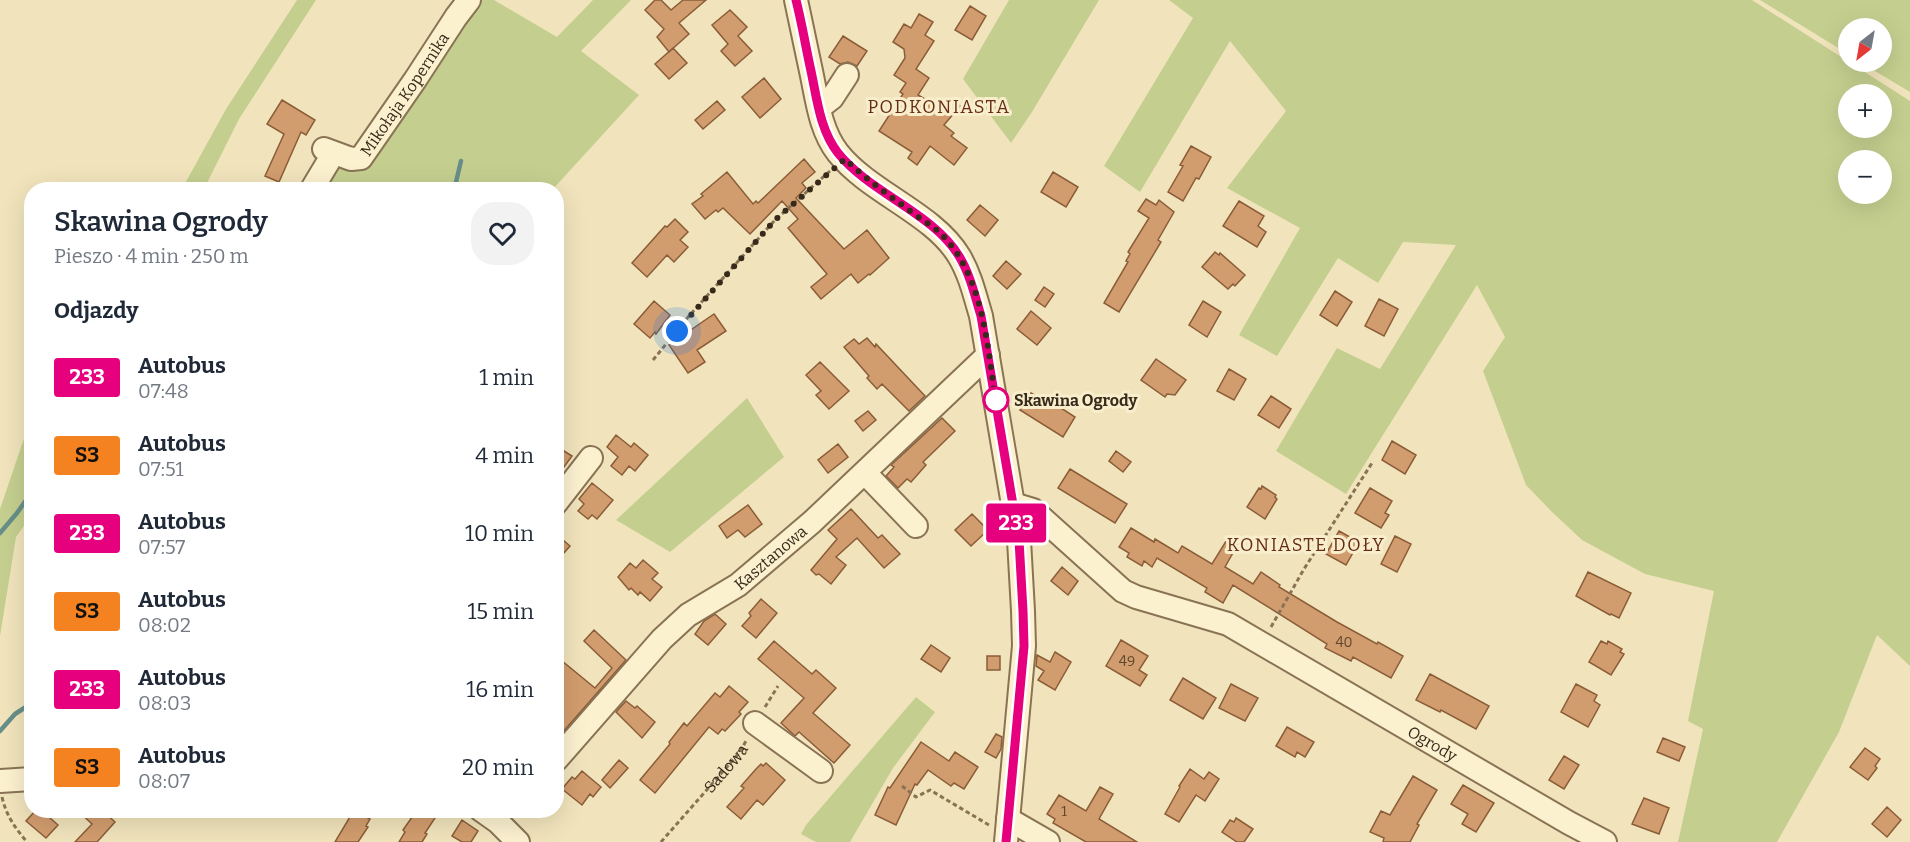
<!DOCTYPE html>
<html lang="pl">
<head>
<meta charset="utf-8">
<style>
	:root { --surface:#fff; --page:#f2f2f3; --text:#1f2937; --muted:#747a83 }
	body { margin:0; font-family:Bitter,serif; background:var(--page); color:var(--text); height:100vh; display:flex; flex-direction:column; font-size:22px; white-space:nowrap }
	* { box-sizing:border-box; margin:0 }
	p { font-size:20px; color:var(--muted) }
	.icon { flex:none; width:33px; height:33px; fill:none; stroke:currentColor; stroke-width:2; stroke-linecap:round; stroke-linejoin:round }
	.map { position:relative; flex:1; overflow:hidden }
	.sheet { position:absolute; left:24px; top:182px; width:540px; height:636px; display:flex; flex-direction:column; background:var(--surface); border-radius:24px; box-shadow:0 6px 24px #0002 }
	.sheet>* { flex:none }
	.badge { padding:0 12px; border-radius:4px; font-size:21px; line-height:39px }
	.needle { width:39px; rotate:211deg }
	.controls { position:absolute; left:1838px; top:18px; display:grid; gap:12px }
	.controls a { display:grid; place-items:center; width:54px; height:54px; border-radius:50%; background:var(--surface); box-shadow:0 6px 24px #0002; font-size:30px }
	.you { position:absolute; width:30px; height:30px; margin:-15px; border:4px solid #fff; border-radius:50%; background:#1a73e8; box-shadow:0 0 0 9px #1a73e833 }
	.map>.badge { position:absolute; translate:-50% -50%; box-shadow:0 0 0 3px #fff }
	h2 { padding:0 30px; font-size:22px; line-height:54px }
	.round { display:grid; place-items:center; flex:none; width:63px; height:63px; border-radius:24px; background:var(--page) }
	.headline { display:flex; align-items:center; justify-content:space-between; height:102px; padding:0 30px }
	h1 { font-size:28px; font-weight:600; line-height:45px }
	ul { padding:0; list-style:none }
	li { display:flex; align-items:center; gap:18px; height:78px; padding:0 30px }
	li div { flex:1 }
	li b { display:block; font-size:22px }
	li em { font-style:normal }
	li .badge { min-width:66px; font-weight:700; text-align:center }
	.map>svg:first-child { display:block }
</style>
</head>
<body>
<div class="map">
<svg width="1910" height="842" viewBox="0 0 1910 842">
	<rect width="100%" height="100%" fill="#f1e4bc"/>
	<path fill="#c4cf8f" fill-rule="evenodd" d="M297,0h19l-77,119 -35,70h-22l44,-80z
		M478,0h16l63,37 36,-37h38l-50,51 58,44 -86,94h-230l13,-25 15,2z
		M1009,0h90l-67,112 -21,31 -48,-64z
		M1169,0h583l158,101v565l-33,-31 -38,97 -62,110h-99l25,-113 -15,-8 26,-130 -69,-17 -63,-34 -30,-28 -26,-27 -43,-114 22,-34 -28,-52 -131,209 -70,-43 61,-103 43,21 76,-124 -53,-3 -25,41 -40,-25 -61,98 -38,-21 61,-107 -73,-40 59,-77 -56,-70 -90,151 -36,-26 89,-148zM1848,94h33v34h-33zM1881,160v34h-33v-34z
		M1760,0h150v92l-50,-30h21v-34h-33v26z
		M747,398l37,59 -114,95 -54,-32z
		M31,418v98l-15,21 -16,99v-127z
		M916,697l19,15 -42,56 -43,74h-34l-15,-8 5,-9z"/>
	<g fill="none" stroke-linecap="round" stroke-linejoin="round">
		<path stroke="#678f88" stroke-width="4.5" d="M457,189l-1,-7 5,-21
			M0,533l17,-20 12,-17 3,-28
			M0,731l15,-17 17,-11"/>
	</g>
	<path fill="#d29d6e" stroke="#8a5d38" stroke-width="1.5" d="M655,0h6l10,10 12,-10h23l-27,23 10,11 -20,18 -12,-15 7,-8 -19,-19z
		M970,6l16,10 -14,24 -17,-10z
		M730,10l17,17 -9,9 14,15 -17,15 -14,-15 7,-7 -16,-19z
		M919,14l14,8 -8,13 9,6 -18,28 13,9 -11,17 24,14 9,-10 9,7 -16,19 10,8 -3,3 16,12 -13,17 -24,-19 -13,19 -9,-7 4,-6 -33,-21 24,-37 -3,-2 6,-9 -12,-8 11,-17 -1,-9 -11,-7 11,-18 7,4z
		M843,36l24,15 -10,15 -9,-4 -8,2 -11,-7z
		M673,48l14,15 -18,16 -14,-15z
		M764,78l17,21 -21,19 -18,-21z
		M282,100l33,20 -9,15 -5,-3 -22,50 -14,-6 19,-42 -17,-10z
		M717,101l8,9 -22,19 -8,-9z
		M1191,146l20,11 -12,22 -3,-1 -13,23 -15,-9 15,-26 -3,-1z
		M804,159l11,13 -13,11 4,5 -10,10 48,51 23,-19 22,28 -19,17 -1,-1 -11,9 -7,-9 -30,25 -10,-12 16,-13 -39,-46 10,-9 -16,-18 -32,33 -27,-26 -5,4 -2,-2 -11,9 -13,-15 11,-8 -2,-2 26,-22 26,32 3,-3 2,2z
		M1053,172l25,15 -12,20 -25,-15z
		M1146,199l10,6 3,-5 15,12 -16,28 3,2 -42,70 -15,-9 24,-41 -2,-1 4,-7 -2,-2 21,-34 -11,-7z
		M1239,201l25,15 -6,10 8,6 -9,15 -34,-21z
		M980,205l18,15 -13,16 -18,-16z
		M675,219l13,13 -8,8 8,7 -14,15 -7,-7 -20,22 -15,-14 33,-37 2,1z
		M1215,252l4,3 1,-2 25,22 -10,11 -2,-2 -5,5 -26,-22z
		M1006,261l15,13 -14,15 -14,-13z
		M1044,287l10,7 -9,13 -10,-7z
		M1335,291l17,11 -15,24 -17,-11z
		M1379,299l19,10 -14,27 -19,-10z
		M654,301l16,14 -14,19 -1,-2 -5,6 -16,-14z
		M1203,301l18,11 -14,25 -18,-12z
		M1031,311l20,17 -14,17 -20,-16z
		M714,314l12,17 -29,19 8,12 -17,11 -19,-28z
		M867,338l8,9 1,-3 49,52 -16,15 -27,-27 -5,5 -10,-11 2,-2 -25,-29 10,-8 5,5z
		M1156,359l30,21 -11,15 -8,-1 -2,3 -24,-17z
		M820,362l29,29 -20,18 -13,-14 5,-4 -15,-16z
		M1229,369l17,10 -12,21 -17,-9z
		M1031,393l11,7 2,-3 31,20 -12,20 -43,-27z
		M1271,396l20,13 -12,19 -21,-13z
		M868,411l8,9 -13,11 -8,-10z
		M942,418l13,13 -32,31 3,3 -15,17 -4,-3 -9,9 -12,-12 8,-9 -3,-2z
		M616,435l15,12 3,-4 14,12 -13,16 -6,-5 -7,9 -11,-9 7,-9 -11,-10z
		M1392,441l24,14 -11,19 -23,-14z
		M838,444l10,13 -20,16 -10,-13z
		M556,446l16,10 -16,22z
		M1116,451l15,11 -8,10 -14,-11z
		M1070,469l57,35 -12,19 -57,-35z
		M592,483l21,17 -16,19 -5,-4 -4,4 -10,-8 6,-7 -5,-5z
		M1262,486l14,9 -1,2 2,2 -12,20 -18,-12 12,-19 2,1z
		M1370,488l22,13 -7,12 4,2 -8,13 -26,-15z
		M748,505l14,19 -17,13 -7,-7 -11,8 -8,-12z
		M851,509l27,29 4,-3 18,19 -16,14 -27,-30 -21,19 10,8 -15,19 -12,-10 -3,1 -5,-5 26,-31 -9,-9z
		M972,514l16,16 -17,16 -16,-16z
		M1131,528l23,14 1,-3 23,14 4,-7 30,18 16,-26 10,6 -13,23 28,17 8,-12 19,13 -1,2 58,35 40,22 1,-2 25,14 -12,22 -38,-21 -2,4 -26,-13 2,-4 -94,-59 -10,18 -18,-11 2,-4 -50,-30 -5,9 -8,-6 -2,5 -15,-9 2,-4 -10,-6z
		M1339,531l20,11 -13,23 -20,-11z
		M556,534l14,12 -14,16z
		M1395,536l16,8 -14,28 -16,-8z
		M643,560l15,13 -6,6 10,8 -12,14 -10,-9 -2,3 -7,-7 -2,2 -11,-13 12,-14 6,5z
		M1062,567l16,14 -10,14 -17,-14z
		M1588,572l43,21 -12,25 -8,-4 -1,1 -34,-19z
		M761,599l16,14 -21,25 -14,-12 9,-10 -2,-3z
		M715,614l11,10 -18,21 -13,-11 9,-13z
		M594,630l32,30 -64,73 -6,-5v-72l39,32 17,-20 -28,-27z
		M1121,640l27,16 -9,14 8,5 -7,11 -34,-20z
		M774,641l38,33 4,-4 20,18 -23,25 37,32 -16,18 -35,-31 -4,4 -14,-13 23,-25 -46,-39z
		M1601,641l6,3 1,-3 14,8 -2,3 4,2 -13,21 -22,-13z
		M931,645l19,13 -9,14 -20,-13z
		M1055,652l16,10 -16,28 -17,-10 6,-9 -8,-5 1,-11 13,7z
		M987,656h13v14h-13z
		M1430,674l59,32 -13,23 -35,-19 -1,2 -24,-12z
		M1183,678l33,20 -13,21 -33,-19z
		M1231,684l27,14 -13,23 -26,-13z
		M1576,684l21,11 -3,6 6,4 -12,22 -27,-15z
		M729,686l19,16 -9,10 2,2 -16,17 -3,-2 -4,5 -9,-7 -54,66 -15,-13 30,-36 -1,-2 15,-19 3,3 28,-33 5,4z
		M626,701l9,7 2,-2 18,16 -13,16 -26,-26z
		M1287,727l27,15 -9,15 -8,-5 -2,5 -19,-11z
		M996,734l6,3 -1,12 -5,9 -11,-6z
		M1663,738l22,9 -6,14 -22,-9z
		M921,742l28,19 6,-9 23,15 -14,22 -10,-6 -3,3 -23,-16 -11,15 -2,-1 -19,41 -21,-10 13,-28 2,1z
		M1865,748l15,11 -5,7 2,2 -9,12 -18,-13z
		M1564,756l15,9 -15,24 -15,-9z
		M619,760l9,8 -18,20 -8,-8z
		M766,763l19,17 -22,25 -6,-5 -16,19 -14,-12 17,-19 -3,-2 15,-17 5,-5 2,2z
		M1190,769l14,10 5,-7 10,7 -14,22 -9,-6 -17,27 -14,-8 15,-27 -1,-1z
		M582,771l19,16 -8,10 -3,-3 -8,11 -20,-16 10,-12 3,2z
		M1413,776l24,14 -20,34 2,1 -9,17h-27l1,-4 -14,-6 11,-21 9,4z
		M1463,785l31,18 -18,29 -14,-8 6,-10 -17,-10z
		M1100,787l13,7 -14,25 38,23h-51l-33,-19 2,-4 -8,-5 12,-19 27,16z
		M1644,798l25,10 -10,26 -27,-10z
		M1887,807l14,13 -14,17 -15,-13z
		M36,810h5l17,15 -12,13 -20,-17z
		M77,810h25l13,12 -18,20h-22l17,-18z
		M354,810l16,9 -4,7 2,1 -10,15h-23z
		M417,810h19l-4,6 3,2 -10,15 2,1 -5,8h-23l6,-10 -2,-2z
		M1236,818l17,11 -9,13h-7l-15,-10 8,-12 4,2z
		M462,820l16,11 -7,11h-9l-10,-6z"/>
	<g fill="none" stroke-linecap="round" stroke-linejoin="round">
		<g stroke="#897354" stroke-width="26">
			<g id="minor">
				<path d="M796,0c5,24 10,48 15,71 6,28 9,59 27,82 32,40 95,60 121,103 11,18 16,40 22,60l38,224 4,71 1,35 -18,196"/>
				<path d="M819,108l13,-10 15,-23"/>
				<path id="s2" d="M324,149l27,10 10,-1 54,-78 41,-63 13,-17"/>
				<path d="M312,189l21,-35"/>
				<path d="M865,473l51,53"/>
				<path d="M556,503l35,-45"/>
				<path id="s3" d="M1013,504l20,6 90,81 13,6 92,27 341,199 36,19"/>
				<path d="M755,723l66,48"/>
				<path id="s4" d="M556,760l106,-121 26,-24 50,-30 74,-63 176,-167"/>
				<path d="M0,781l32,-2"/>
				<path d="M481,810l17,12 20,20"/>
				<path d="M1008,819l40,23"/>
			</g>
		</g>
		<g stroke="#897354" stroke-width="3" stroke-dasharray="4.5 3" stroke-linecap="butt">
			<path d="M653,360l36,-44 86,-96 55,-49"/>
			<path d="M1271,627l33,-58 68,-106"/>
			<path d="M765,707l13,-21"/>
			<path d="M902,786l14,11 14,-7 59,35"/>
			<path d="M2,797c4,18 13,31 25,45"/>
			<path id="s1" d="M661,842l79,-90 7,-13"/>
		</g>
		<use href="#minor" stroke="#fbf1cf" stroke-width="22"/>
	</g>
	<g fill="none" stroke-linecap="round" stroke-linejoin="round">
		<g stroke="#fff" stroke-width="14">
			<path id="line" d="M796,0c6,24 10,48 15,71 6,28 9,59 27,82 32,40 95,60 121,103 11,18 16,40 22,60l38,224 4,71 1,35 -18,196"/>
		</g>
		<use href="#line" stroke="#e6007e" stroke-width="9"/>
		<path stroke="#372a1a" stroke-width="6" stroke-dasharray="0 10.8" d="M677,331l98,-111 70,-61c20,19 42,35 64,51 10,8 21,14 30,22 45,42 48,114 57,171v-3"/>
	</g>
	<circle fill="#fff" stroke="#e6007e" stroke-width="3" cx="996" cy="400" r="12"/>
	<g text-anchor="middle" stroke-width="6" stroke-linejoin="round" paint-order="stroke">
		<g font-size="14" fill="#5e472f">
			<text x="1344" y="647">40</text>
			<text x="1127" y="666">49</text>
			<text x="1064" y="816">1</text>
		</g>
		<g font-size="16" fill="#372a1a" stroke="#f8eecc">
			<text dy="6" stroke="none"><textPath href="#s2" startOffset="116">Mikołaja Kopernika</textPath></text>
			<text dy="6" stroke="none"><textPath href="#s4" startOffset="297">Kasztanowa</textPath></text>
			<text dy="6" stroke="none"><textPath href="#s3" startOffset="489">Ogrody</textPath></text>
			<text dy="6" stroke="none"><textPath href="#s1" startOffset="98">Sadowa</textPath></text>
		</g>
		<g font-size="16" font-weight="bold" fill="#372a1a" stroke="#f8eecc" text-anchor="start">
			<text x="1014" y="406">Skawina Ogrody</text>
		</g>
		<g font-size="18" letter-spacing="1.5" fill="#672c16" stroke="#f8eecc">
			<text x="939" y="113">PODKONIASTA</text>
			<text x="1306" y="551">KONIASTE DOŁY</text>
		</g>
	</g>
</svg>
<div class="controls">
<a><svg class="needle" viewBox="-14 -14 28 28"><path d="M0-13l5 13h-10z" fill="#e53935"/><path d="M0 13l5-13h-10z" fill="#747a83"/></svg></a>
<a>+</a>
<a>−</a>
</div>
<div class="you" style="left:677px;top:331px"></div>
<b class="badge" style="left:1016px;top:523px;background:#e6007e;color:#fff">233</b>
<section class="sheet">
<div class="headline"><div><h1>Skawina Ogrody</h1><p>Pieszo · 4 min · 250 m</p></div><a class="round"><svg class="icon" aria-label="heart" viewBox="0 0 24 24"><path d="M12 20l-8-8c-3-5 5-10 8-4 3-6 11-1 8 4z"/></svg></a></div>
<h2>Odjazdy</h2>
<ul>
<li><span class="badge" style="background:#e6007e;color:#fff">233</span><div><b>Autobus</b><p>07:48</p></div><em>1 min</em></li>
<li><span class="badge" style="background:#f58220;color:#111">S3</span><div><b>Autobus</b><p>07:51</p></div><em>4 min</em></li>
<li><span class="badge" style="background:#e6007e;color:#fff">233</span><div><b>Autobus</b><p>07:57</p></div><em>10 min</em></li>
<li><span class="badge" style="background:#f58220;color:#111">S3</span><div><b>Autobus</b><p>08:02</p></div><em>15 min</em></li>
<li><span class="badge" style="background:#e6007e;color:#fff">233</span><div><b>Autobus</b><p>08:03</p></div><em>16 min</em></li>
<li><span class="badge" style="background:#f58220;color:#111">S3</span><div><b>Autobus</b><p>08:07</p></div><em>20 min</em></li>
</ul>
</section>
</div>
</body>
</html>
